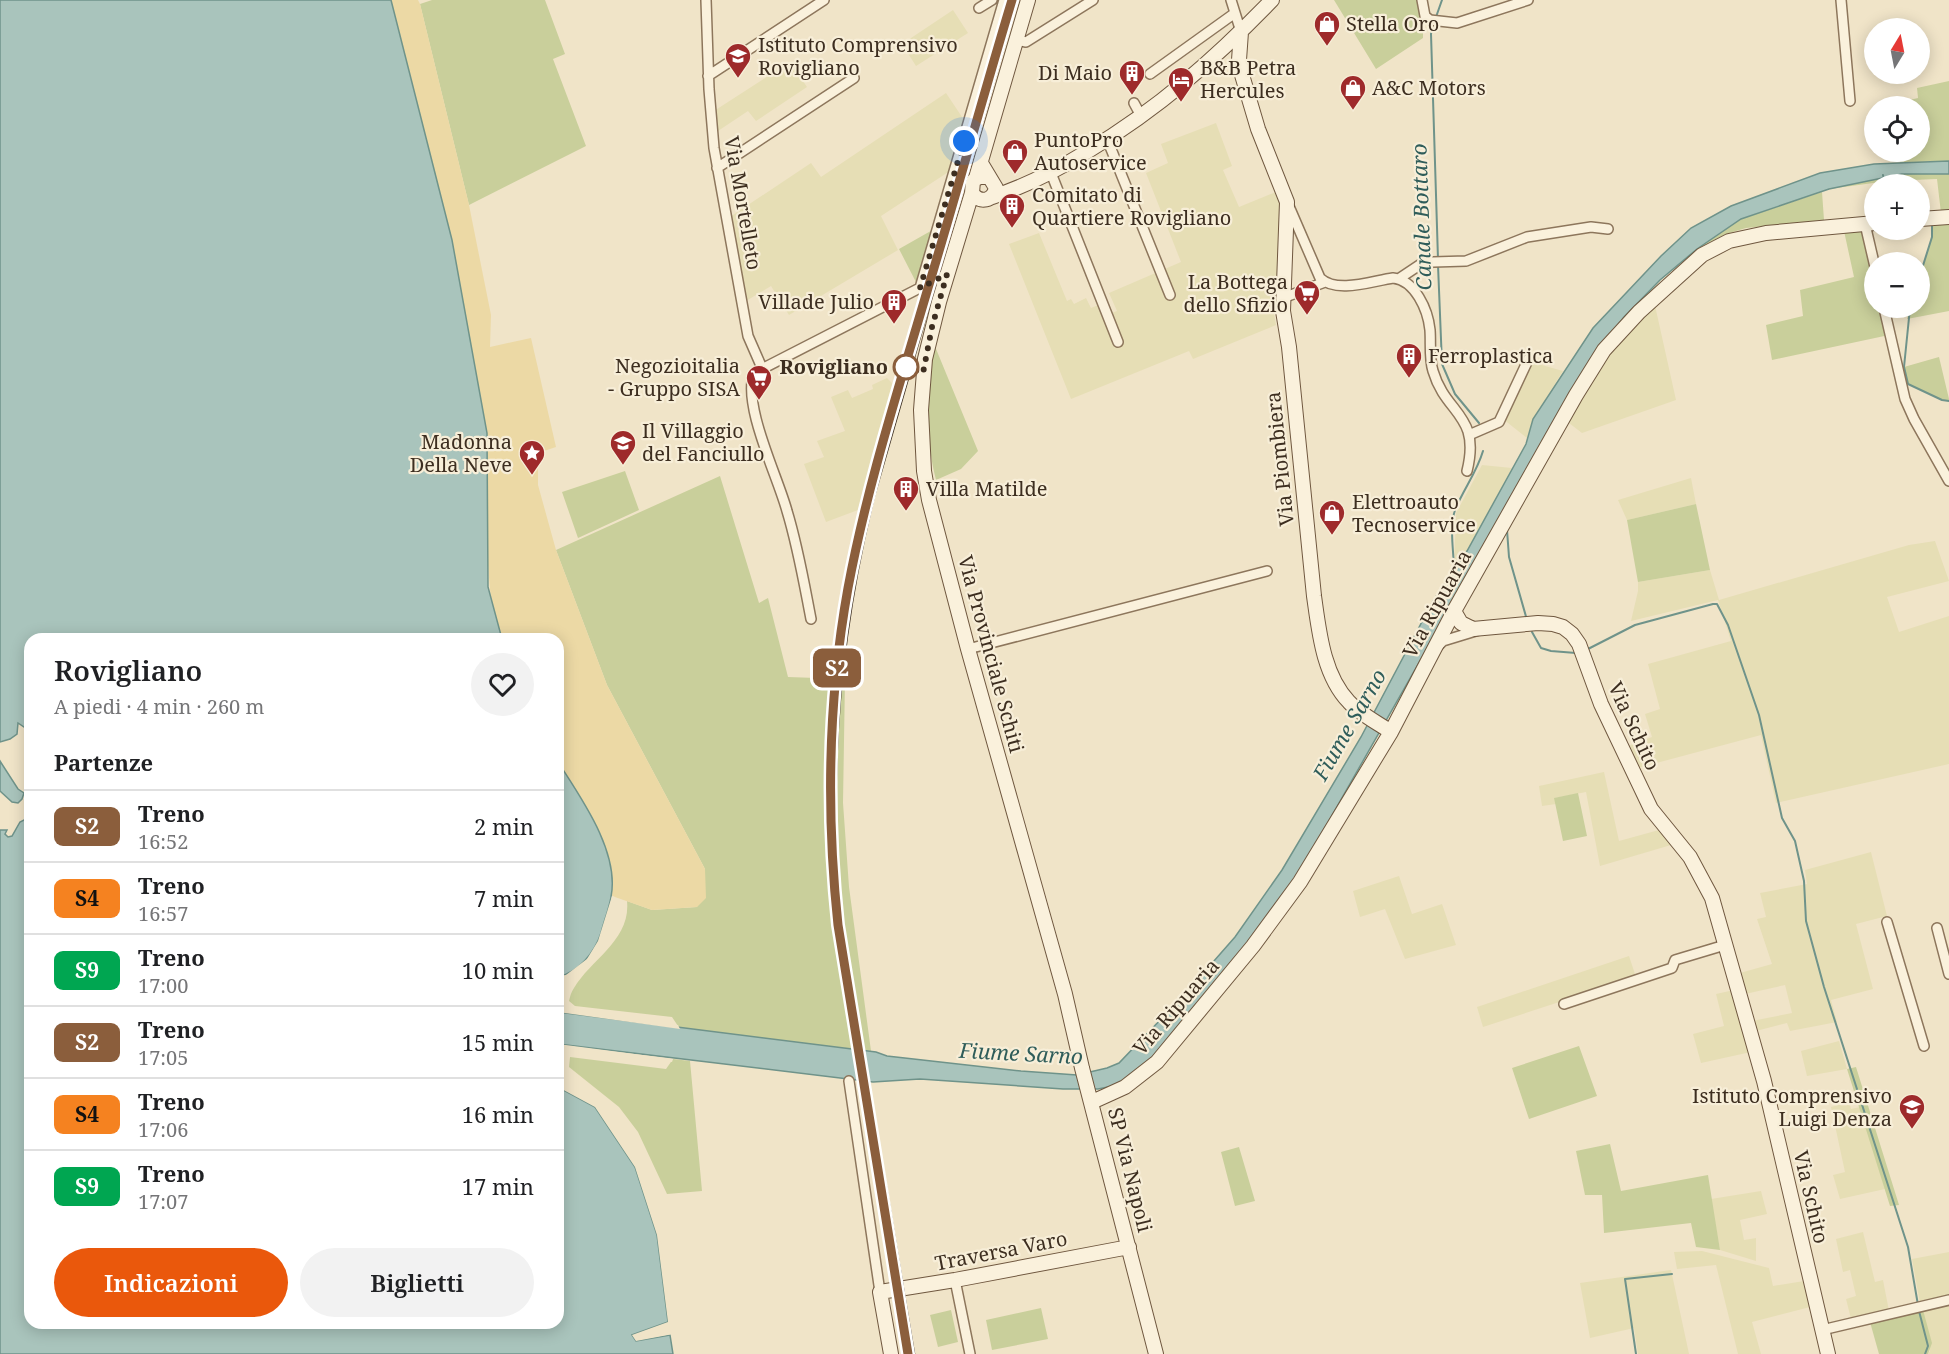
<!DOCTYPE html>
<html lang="it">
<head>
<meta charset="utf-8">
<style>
	:root { --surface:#fff; --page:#f2f2f2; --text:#202124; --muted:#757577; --line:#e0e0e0; --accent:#ea580c }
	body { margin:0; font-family:"Noto Serif",serif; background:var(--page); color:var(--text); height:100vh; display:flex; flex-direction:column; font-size:22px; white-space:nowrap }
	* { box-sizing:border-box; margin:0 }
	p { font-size:20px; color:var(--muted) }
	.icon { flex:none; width:33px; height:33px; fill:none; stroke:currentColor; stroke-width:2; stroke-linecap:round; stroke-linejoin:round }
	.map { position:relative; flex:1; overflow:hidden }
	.drawer { position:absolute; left:24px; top:633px; width:540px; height:696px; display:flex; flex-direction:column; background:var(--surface); border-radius:18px; box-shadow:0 3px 15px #0003 }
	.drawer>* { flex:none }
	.badge { padding:0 12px; border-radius:9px; font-size:21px; line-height:39px }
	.needle { width:39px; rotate:10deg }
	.tools { position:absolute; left:1864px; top:18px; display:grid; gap:12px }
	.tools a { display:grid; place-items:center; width:66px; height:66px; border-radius:50%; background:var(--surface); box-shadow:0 3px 15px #0003; font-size:30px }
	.you { position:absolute; width:30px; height:30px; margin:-15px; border:4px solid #fff; border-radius:50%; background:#1a73e8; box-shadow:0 0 0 9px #1a73e833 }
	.map>.badge { position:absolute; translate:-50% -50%; box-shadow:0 0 0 3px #fff }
	h2 { padding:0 30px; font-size:22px; line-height:54px }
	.round { display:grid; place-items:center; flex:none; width:63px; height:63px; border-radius:32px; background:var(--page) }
	.overview { display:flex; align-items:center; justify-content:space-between; height:102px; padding:0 30px }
	h1 { font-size:28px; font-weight:600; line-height:45px }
	.action { display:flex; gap:12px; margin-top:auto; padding:12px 30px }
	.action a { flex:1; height:69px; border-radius:36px; background:var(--accent); color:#fff; font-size:24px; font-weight:600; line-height:69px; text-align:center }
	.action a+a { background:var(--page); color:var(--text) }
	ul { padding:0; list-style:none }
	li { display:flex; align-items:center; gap:18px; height:72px; padding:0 30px; border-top:2px solid var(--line) }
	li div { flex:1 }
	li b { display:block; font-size:22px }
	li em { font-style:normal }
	li .badge { min-width:66px; font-weight:700; text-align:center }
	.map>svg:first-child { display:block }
</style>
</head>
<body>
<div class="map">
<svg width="1949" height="1354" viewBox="0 0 1949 1354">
	<rect width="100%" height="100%" fill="#f0e4c8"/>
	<path fill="#e6deb5" d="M953,10l15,23 -52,33 -14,-22z
		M790,62l17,25 -51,34 -8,-10 -33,22 -1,-22z
		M946,93l20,30 -13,46 -72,47 17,34 -109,65 -18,-29 -25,15 -16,-84 81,-54 10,14z
		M1216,123l16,43 -9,4 16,37 37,-15 6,12 -8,110 2,11 -83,34 -4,-8 -118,48 -62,-155 30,-11 28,68 4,-2 3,5 12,-6 5,10 10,-4 5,11 11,-4 -8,-18 72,-31 -35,-89 22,-10 -7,-19z
		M1654,301l22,99 -94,33 -13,-10 4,-10 27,-49z
		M1531,362l32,9 -30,48 -6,19 -24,-19z
		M887,378l7,7 -36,125 -32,12 -22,-58 20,-7 -7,-16 28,-10 -14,-34 17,-7 4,8 21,-9 -1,-4z
		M1482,465l30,3 -45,83 -13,18 2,-56z
		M1691,478l5,26 -69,16 -9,-20z
		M1935,541l14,40 -62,16 12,35 50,-16v148l-173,39 -15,-68 -127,34 -9,-22 27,-10 -7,-23 15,-5 -12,-45 83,-23 -13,-41 -87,21 7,-30v-9l72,-12 9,30 190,-55z
		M1604,772l15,69 40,-11 12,15 -71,21 -14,-74 -31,6 1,6 -14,2 -3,-20z
		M1871,852l16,64 -31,8 17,65 -42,11 6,22 -47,9 -3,-8 -31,8 -4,-10 40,-8 -7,-28 -40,9 -5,-21 32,-9 -15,-45 9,-2 -6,-24 47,-9 -2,-14z
		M1399,876l13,38 30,-10 14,41 -51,14 -20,-50 -25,8 -7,-26z
		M1629,956l7,21 -153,50 -6,-20z
		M1734,990l17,62 -50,11 -8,-29 31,-8 -8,-32z
		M1839,1041l8,28 -40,7 -6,-25z
		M1849,1102l2,7 9,-2 25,82 -45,10 -7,-24 12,-3 -14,-65z
		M1761,1191l6,23 -27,6 4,20 12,-2v23l-36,-11 -9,-51z
		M1863,1232l12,50 8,-2 6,31 -38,8 -5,-20 10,-3 -6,-26 -7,2 -7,-33z
		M1702,1251l67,17 4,18 31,-5 6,26 -58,15 9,32h-23l-22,-89 -39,4 -3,-17z
		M1949,1252v44l-29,7 -8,-44z
		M1671,1270l18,84h-51l-4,-26 -44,10 -10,-55z
		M1949,1303v51h-21l2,-3 -7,-41z"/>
	<path fill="#c9cf9b" d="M432,0h113l20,54 -12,5 33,87 -117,59 -49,-201z
		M1334,0h84l5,19v19l-47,31z
		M1949,81v80l-49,2 -2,-11h22v-46h-31v-1l29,-7 -1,-10z
		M1902,174h47v38l-8,1 -4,-34 -49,2 -59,8z
		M1822,192l2,28 -78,8 -20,6 -29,15 44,-30z
		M1949,223v88l-42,8 3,-11h10v-33l12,-37v-14z
		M936,228l-19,56 -18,-35z
		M1861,230l14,54v24h6l8,27 -117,25 -6,-35 37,-9 -3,-26 54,-13 -10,-46z
		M934,344l44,107 -17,18 -25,11c-11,-44 -11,-92 -2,-136z
		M1939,357l10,42v2l-7,-1 -34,-16 -4,-17z
		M625,471l14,39 -61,28 -16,-46z
		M720,476l39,127 9,-5 20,79 57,2 -2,124 6,84 22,164 -191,-22 -8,-12 -97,-11 -6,-5c1,-4 2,-9 5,-13 17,-29 57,-48 53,-87l25,9 45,-3 8,-38 -98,-184 -51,-135z
		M1696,504l14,66 -72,12 -11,-62z
		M1578,793l9,43 -24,5 -9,-43z
		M1579,1046l18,50 -68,23 -17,-51z
		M570,1057l96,12 7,-10 17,2 12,130 -35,3 -29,-62 -19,-25 -50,-40z
		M1856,1067l43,138 -9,1 -43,-137z
		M1610,1144l11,47 87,-16 12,75 -24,-3 -5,-24 -87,10 -2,-38h-17l-9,-44z
		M1239,1147l16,54 -20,5 -14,-54z
		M1041,1308l7,31 -56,11 -6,-30z
		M951,1310l7,32 -20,5 -8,-32z
		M1923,1310l9,33 -4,11h-49l-9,-32z"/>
	<path fill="#ecd9a5" d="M391,0h27l2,4 49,201 22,110 -1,32 41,-9 25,109 -18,6v32l18,65 51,135 98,184 1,29 -9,9 -45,3 -40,-14v-15l-24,-71 -30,-48v-123h-56l-11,-38 -3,-36 -1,-132 -36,-196z"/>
	<path fill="#a9c4bc" stroke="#6f938a" stroke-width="1.5" d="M0,0h391l61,240 35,193 1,154 14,52h-472v92l-12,-8 -1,11 -7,5 -10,3z
		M1949,161v13h-47l-39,8 -34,7 -88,30 -44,30 -37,31 -36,37 -20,26 -94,160 -212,372 -38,54 -105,126 -37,30 -20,4h-35l-143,-10 -47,3 -315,-38v-32l318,40 11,4 134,15 56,4 30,-7 12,-5 66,-69 50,-57 47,-67 79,-133 72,-136 34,-50 59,-107 7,-25 60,-91 68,-72 30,-28 40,-22 89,-33 54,-9z
		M0,761l18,28 6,4 -2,6 -4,4 -6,-1 -12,-11z
		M558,762c23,36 62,90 53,135 -2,12 -7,24 -10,36 -6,19 -22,39 -43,44z
		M30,817v506h528v-236l37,20 40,60 22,68 11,87 -36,13 4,6 34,-6 3,19h-673v-524h7l-2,4 3,3 4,-1 8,-14z"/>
	<path fill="#f0e4c8" d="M612,896l3,1 -14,45 -12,19 -22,17 -9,2v-3l8,-2 21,-16 11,-18z
		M558,1009l120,16 2,4 -122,-17z
		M558,1044l115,15 -1,3 -114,-15z
		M558,1084l39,21 40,61 23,69 11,87 -1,3 -33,11 33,-4 3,2 -37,7 -4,-6 36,-13 -11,-87 -22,-68 -40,-60 -37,-20z"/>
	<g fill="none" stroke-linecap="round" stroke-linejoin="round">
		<path stroke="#6f938a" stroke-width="2" d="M1436,17l6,-17
			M1433,22l-2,12 7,225
			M1883,175l2,9
			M1438,265l4,99 13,30 24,29
			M1920,275l12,-38v-13
			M1910,308l-6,59 4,17 34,16 7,1
			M1507,530l2,27 18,63
			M1454,571c0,-19 -5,-43 1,-61 8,-20 22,-38 28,-59
			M1532,632l9,16 10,3 25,2
			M1588,649l47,-24 78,-21h4l11,21 31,90 23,103 13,23 9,40 2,40 18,66 84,260 10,58
			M1919,1311l9,35 -3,8
			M1636,1354l-11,-75 47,-5"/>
		<g stroke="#8d765c" stroke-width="12">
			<path id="street" d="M706,0l3,89 5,59 34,188 14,32
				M1231,0l10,32
				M1422,0l3,16 5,4 27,3 71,-23
				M1841,0l9,101
				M979,8l13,-8
				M1016,40l10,2 67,-42
				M1150,74l85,-61
				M708,76l116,-76
				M1134,103l7,13
				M1107,139l63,156
				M717,168l137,-90
				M1051,173l67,169
				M1288,204l32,74c17,16 52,3 73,0 22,2 35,32 37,52 1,13 -1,29 3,41 13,44 48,43 34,100
				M1865,224l10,43
				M1400,278l21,-14 12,-2 33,-1 61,-24 64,-10 17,2
				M920,288l84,-288
				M1283,298l42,-16
				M1884,308l21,91 9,20 35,62
				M1469,435l30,-13 30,-64
				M811,619c-7,-36 -13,-72 -24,-108 -9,-34 -45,-106 -33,-138l193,-99
				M1437,647l6,-6 36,-11
				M968,649l299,-78
				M1887,922l37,124
				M1937,928l12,46
				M1564,1004l108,-36 3,-8 50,-15
				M849,1081l31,211
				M955,1280l15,74
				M1822,1330l127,-30"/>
		</g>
		<g stroke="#6f573f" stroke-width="16">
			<path id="secondary" d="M1241,32l-2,28 3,15 16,54 29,73 -4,109 6,36 25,249c5,35 9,79 35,106 11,12 29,21 42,30
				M981,163l15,25c-3,13 -16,16 -24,5l1,-12 6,-4h10
				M976,178l52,-178
				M972,193l-33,109 -14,57 -4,51 3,61 5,29 39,149 97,345 17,74 74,286
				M992,197c35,-11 65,-27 96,-46 70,-42 127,-92 184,-151
				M1920,219l29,-2
				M1454,611l7,12 12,6 65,-6 15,1 10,3 9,7 7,10 22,60 50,105 39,48 22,41 52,183 64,273
				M1092,1102l33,-15 32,-25 96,-116 47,-64 91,-150 63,-121 122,-216 28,-45 35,-38 63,-57 27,-14 37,-8 109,-10
				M891,1354l-11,-62 75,-12 174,-33"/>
		</g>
		<use href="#street" stroke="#faf1dc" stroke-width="9"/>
		<use href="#secondary" stroke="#faf1dc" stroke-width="14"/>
		<g stroke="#3d2e20" stroke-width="4.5">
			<path id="rail" d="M913,1354c-15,-88 -29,-176 -45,-264 -13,-76 -28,-152 -32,-229 -6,-124 7,-245 37,-365l143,-496"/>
		</g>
		<use href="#rail" stroke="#f7eed8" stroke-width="2" stroke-dasharray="7" stroke-linecap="butt"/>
	</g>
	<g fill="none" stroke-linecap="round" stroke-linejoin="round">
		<g stroke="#fff" stroke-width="14">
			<path id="line" d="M908,1354l-70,-429c-12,-113 -10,-226 10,-337 19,-102 51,-201 80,-300 29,-96 55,-192 84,-288"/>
		</g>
		<use href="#line" stroke="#8b5e3c" stroke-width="9"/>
		<path stroke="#3d2e20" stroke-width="6" stroke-dasharray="0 10.8" d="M906,367l17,6 9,-46 15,-53 -27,14 44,-147"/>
	</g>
	<defs>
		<g id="shop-pin" transform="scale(1.35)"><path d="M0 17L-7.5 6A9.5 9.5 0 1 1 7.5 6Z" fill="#9e2a2b" stroke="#f7eed8"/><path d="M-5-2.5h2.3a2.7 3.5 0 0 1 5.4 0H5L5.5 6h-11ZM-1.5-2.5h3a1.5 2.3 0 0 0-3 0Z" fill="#fff"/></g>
		<g id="school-pin" transform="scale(1.35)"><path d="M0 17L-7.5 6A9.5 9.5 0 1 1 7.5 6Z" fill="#9e2a2b" stroke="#f7eed8"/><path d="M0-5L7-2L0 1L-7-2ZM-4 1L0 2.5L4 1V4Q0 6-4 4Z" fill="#fff"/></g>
		<g id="building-pin" transform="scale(1.35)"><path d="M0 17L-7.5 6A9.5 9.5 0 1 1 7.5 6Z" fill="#9e2a2b" stroke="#f7eed8"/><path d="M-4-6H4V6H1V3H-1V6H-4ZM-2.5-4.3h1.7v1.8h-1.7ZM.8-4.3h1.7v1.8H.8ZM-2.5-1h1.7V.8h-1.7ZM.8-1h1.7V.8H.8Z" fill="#fff"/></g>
		<g id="hotel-pin" transform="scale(1.35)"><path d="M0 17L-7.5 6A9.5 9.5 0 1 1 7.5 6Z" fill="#9e2a2b" stroke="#f7eed8"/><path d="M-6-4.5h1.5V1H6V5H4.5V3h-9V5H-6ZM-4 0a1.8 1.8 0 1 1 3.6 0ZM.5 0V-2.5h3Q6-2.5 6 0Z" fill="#fff"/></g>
		<g id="supermarket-pin" transform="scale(1.35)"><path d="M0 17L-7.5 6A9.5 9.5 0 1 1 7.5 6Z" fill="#9e2a2b" stroke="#f7eed8"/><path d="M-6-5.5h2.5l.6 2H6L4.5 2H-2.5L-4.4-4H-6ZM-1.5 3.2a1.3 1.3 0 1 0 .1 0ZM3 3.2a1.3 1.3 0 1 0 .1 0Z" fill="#fff"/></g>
		<g id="sight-pin" transform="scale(1.35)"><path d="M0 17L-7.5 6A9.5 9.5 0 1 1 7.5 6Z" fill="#9e2a2b" stroke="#f7eed8"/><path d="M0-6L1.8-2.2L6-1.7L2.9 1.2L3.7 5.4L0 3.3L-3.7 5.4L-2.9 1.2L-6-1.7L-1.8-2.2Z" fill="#fff"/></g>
	</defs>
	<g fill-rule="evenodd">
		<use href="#shop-pin" x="1327" y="24"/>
		<use href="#school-pin" x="738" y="56"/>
		<use href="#building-pin" x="1132" y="73"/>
		<use href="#hotel-pin" x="1181" y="80"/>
		<use href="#shop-pin" x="1353" y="88"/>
		<use href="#shop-pin" x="1015" y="152"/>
		<use href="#building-pin" x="1012" y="206"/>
		<use href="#supermarket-pin" x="1307" y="293"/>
		<use href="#building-pin" x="894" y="302"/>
		<use href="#building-pin" x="1409" y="356"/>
		<use href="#supermarket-pin" x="759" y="378"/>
		<use href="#school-pin" x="623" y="443"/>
		<use href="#sight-pin" x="532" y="453"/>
		<use href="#building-pin" x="906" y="489"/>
		<use href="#shop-pin" x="1332" y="513"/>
		<use href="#school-pin" x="1912" y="1107"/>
	</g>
	<circle fill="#fff" stroke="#8b5e3c" stroke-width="3" cx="906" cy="367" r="12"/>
	<g text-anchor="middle" stroke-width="4.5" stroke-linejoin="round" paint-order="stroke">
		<g font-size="20" fill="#3d2e20" stroke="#f7eed8" text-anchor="start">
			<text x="1346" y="31">Stella Oro</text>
			<text x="758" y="52">Istituto Comprensivo<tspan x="758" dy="23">Rovigliano</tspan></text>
			<text x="1200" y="75">B&amp;B Petra<tspan x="1200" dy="23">Hercules</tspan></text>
			<text x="1112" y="80" text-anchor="end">Di Maio</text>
			<text x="1372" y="95">A&amp;C Motors</text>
			<text x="1034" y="147">PuntoPro<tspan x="1034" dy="23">Autoservice</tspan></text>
			<text x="1032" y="202">Comitato di<tspan x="1032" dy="23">Quartiere Rovigliano</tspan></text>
			<text x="1288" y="289" text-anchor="end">La Bottega<tspan x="1288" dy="23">dello Sfizio</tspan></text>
			<text x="874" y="309" text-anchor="end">Villade Julio</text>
			<text x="1428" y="363">Ferroplastica</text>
			<text x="740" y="373" text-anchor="end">Negozioitalia<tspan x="740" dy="23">- Gruppo SISA</tspan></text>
			<text x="642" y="438">Il Villaggio<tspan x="642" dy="23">del Fanciullo</tspan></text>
			<text x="512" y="449" text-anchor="end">Madonna<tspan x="512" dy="23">Della Neve</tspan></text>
			<text x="926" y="496">Villa Matilde</text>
			<text x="1352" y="509">Elettroauto<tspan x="1352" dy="23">Tecnoservice</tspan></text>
			<text x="1892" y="1103" text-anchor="end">Istituto Comprensivo<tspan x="1892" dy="23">Luigi Denza</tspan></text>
		</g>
		<g font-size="20" fill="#3d2e20" stroke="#f7eed8">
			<text transform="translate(743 203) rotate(80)" y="7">Via Mortelleto</text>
			<text transform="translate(1280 459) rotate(-96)" y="7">Via Piombiera</text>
			<text transform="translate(1437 604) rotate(-61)" y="7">Via Ripuaria</text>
			<text transform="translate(991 654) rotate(75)" y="7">Via Provinciale Schiti</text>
			<text transform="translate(1634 726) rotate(65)" y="7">Via Schito</text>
			<text transform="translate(1176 1007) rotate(-49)" y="7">Via Ripuaria</text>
			<text transform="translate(1130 1170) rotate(76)" y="7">SP Via Napoli</text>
			<text transform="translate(1811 1197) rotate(77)" y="7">Via Schito</text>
			<text transform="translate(1001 1251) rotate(-11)" y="7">Traversa Varo</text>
		</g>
		<g font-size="20" font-weight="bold" fill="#3d2e20" stroke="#f7eed8" text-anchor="end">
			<text x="888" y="374">Rovigliano</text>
		</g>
		<g font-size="21" font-style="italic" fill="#2f5d5a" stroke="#f7eed8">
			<text transform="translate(1422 217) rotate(-92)" y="7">Canale Bottaro</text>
			<text transform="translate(1350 725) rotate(-60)" y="7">Fiume Sarno</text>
			<text transform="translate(1021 1054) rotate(3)" y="7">Fiume Sarno</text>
		</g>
	</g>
</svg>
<div class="tools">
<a><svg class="needle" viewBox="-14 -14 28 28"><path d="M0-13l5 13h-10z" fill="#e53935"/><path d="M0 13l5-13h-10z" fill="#757577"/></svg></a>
<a><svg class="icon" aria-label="locate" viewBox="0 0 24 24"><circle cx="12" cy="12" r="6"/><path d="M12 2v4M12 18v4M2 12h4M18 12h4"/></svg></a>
<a>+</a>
<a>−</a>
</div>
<div class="you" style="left:964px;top:141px"></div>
<b class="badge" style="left:837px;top:668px;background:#8b5e3c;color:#fff">S2</b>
<section class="drawer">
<div class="overview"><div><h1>Rovigliano</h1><p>A piedi · 4 min · 260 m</p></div><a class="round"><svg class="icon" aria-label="heart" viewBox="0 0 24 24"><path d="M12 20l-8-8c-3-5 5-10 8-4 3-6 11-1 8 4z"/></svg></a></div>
<h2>Partenze</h2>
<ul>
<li><span class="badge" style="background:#8b5e3c;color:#fff">S2</span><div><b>Treno</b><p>16:52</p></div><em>2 min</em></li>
<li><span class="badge" style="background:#f58220;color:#111">S4</span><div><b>Treno</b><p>16:57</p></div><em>7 min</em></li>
<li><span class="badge" style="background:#00a651;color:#fff">S9</span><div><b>Treno</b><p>17:00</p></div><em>10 min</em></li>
<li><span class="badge" style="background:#8b5e3c;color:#fff">S2</span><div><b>Treno</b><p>17:05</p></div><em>15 min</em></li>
<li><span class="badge" style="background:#f58220;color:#111">S4</span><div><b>Treno</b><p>17:06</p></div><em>16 min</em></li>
<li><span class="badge" style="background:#00a651;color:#fff">S9</span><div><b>Treno</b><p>17:07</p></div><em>17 min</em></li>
</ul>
<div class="action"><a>Indicazioni</a><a>Biglietti</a></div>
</section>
</div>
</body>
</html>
